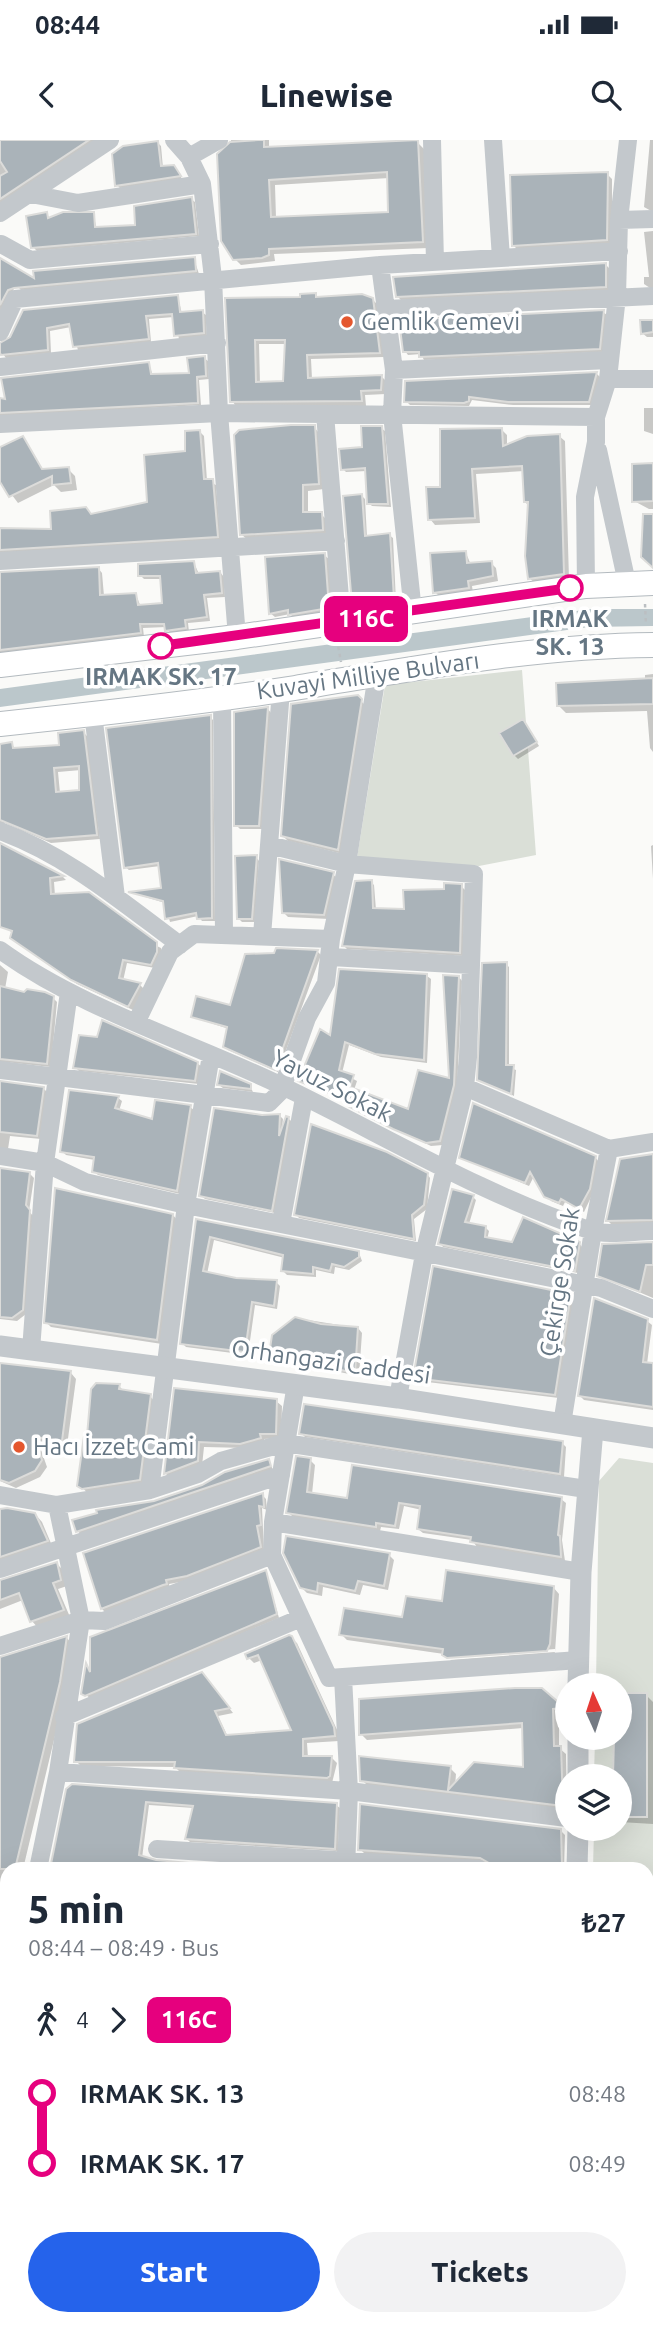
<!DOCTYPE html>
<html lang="en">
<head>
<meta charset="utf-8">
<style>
	:root { --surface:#fff; --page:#f2f2f3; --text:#1f2937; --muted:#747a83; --accent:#2563eb }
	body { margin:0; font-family:Ubuntu,sans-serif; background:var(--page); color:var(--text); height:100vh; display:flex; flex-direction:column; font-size:26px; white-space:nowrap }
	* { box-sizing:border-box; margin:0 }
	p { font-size:23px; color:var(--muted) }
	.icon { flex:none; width:38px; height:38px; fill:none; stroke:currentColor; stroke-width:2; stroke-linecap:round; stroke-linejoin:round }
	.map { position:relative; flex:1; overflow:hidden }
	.side { position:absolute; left:0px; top:1722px; width:654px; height:464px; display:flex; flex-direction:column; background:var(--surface); border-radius:21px 21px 0 0; box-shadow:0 7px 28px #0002 }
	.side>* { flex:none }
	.badge { padding:0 14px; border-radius:10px; font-size:24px; line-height:46px }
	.needle { width:46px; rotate:357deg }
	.tools { position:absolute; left:555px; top:1533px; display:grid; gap:14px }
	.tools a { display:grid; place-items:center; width:77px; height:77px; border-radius:50%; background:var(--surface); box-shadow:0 7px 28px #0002; font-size:35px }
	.map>.badge { position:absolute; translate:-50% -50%; box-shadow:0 0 0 4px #fff }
	.legs { display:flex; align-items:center; gap:10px; height:77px; padding:0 28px; font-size:23px }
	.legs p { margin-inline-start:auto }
	.head { display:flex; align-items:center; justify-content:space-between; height:119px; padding:0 28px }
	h1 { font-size:38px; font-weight:800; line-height:52px }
	.button { display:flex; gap:14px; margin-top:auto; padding:14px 28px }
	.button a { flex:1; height:80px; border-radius:42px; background:var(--accent); color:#fff; font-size:28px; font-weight:800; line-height:80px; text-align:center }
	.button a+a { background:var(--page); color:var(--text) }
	ul { padding:0 28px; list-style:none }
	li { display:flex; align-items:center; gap:24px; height:70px; font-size:26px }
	li i { display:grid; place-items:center; width:10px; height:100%; margin:0 9px; background:currentColor }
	li i::after { content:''; width:18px; height:18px; margin:-9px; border:5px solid; border-radius:50%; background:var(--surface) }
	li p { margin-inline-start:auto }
	li:first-child i { background:linear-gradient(#0000 50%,currentColor 0) }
	li:last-child i { background:linear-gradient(currentColor 50%,#0000 0) }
	.status { display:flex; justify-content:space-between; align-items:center; height:49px; padding:0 35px; background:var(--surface); direction:ltr }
	.status svg { height:19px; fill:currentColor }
	header { display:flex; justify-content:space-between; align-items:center; height:91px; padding:0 28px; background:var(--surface); font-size:32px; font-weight:800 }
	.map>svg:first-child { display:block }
</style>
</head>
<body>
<div class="status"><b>08:44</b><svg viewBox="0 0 49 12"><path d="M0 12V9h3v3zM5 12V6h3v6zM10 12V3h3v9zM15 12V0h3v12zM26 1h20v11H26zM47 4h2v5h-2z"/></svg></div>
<header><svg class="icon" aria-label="back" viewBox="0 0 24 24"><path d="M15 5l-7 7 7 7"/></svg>Linewise<svg class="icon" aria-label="search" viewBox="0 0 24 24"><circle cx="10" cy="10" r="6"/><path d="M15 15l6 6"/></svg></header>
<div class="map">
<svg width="653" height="2185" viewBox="0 0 653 2185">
	<rect width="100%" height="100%" fill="#fafaf8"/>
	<path fill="#e8e9e9" d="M648,2042h5v143h-82l1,-6h76z"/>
	<path fill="#dadfd7" d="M522,530l14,185 -57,11 -122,-8 28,-173z
		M619,1318l34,5v436h-5v-30h-55l1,-40h26v-53h-26l1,-38h25v-53h-24l3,-204z"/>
	<path fill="#bbc7cb" d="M591,469h62v17l-64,1 -589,80v-18z"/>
	<path fill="#0003" fill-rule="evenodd" d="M0,0h94v3l-94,64z
		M231,0h38v9l146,-9 9,9 5,99 -155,6 1,7 -34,4 -6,-6zM389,38l1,35 -114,5 -1,-33z
		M650,0h3v72l-9,-5z
		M158,3l3,3 2,22 14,2 5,9 -62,9 -3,-3 -3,-32 6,-5z
		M607,34l5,5v66l-93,6 -6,-6z
		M191,59l4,3 4,34 -162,15 -3,-3 12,-34 4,5 43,-5 4,15 40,-3z
		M653,91v59l-9,-6v-7h5l-5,-45z
		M194,119l5,15 -178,16 -5,-5 -16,29v-54l36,21z
		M606,125l3,3v22l-208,10 -4,-4z
		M315,155l4,4h53l5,5 7,53 -73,2 1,20 70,-2 4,4v13l-21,1 1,11h-130l-4,-5 -5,-101 75,-1zM259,204h27l-1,38 -25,2z
		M178,157l4,17 20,-2 4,3 1,21 -28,3 -5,-22 -25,2 2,23 -73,8 -7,-23 -21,4 1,22 -45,5 -3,-4 21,-43z
		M603,172l4,3 -4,37 -179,8 -3,-6 -13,1 -3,-4z
		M653,180v17h-6l-5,-4z
		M204,218l4,3 1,18 -10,1 2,25 -201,12v-17l149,-36 4,12 38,-1z
		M597,234l3,3 -8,28h-79l-41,-5 -3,6 -59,-1 -4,-4 1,-18z
		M644,268h9v26l-9,-3z
		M314,287l5,6 5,56 -16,2v23h13l6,6 1,15 -80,5 -6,-5z
		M381,288l4,3 6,76 -19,-1 -3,-3 -2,-32 -21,1 -3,-3z
		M502,290l5,5v11l52,-10 6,5 4,138 -34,4 -6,-5v-72l-4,-4 -1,-31 -48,3 4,49 -45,2 -5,-6 11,-31z
		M200,292l4,4 3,45 9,4 5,55 -221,15v-25h53l39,-14 57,-13z
		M23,298l21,33 24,-2 7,7 2,14 -16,2 -7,-7 -36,18 -18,-24v-30z
		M653,325v44h-4l-15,-8z
		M362,356l3,3 2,38 22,-2 4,3 3,64 -39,6 -3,-4z
		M466,413l5,12 20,-2 5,5 2,13 -26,5 1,7 -33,4 -5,-5z
		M324,415l5,4 4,53 -39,6 -4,-4 -15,3 -5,-4z
		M194,423l5,11 21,-2 4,5 1,20 -18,1 3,23 -22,2 1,9 -18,2 -5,-7 -23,1 1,9 -144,17v-80l98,-6 4,5 2,23 32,-1 5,12 23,-2 -2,-26h-18l-4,-4z
		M653,534v78l-3,-4 -3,-37 -81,2 -7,-7 86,-26v-5z
		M357,557l9,9 -23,148 -55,-13 -5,-5z
		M268,569l3,4 -9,116h-22l-4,-4z
		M210,577l3,3 2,201h-13l-4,-5 -28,6 -5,-19 -33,-10 31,-3 -3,-24 -31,4 -4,-3z
		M526,584l13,22 -21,13 -4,-4z
		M83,592l5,5 12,102 -49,4 -46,-20 -5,4v-82l11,-1 5,5 44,-2zM81,630v22l-21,1 -2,-21z
		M653,705v34l-2,-33z
		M0,706l63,31 3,3 -12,2 1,14 106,52v9l-6,11 -28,-5 -4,18 17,4 4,4 -11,21 -56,-26 -60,-42 -4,-9 -13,-8z
		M256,717l3,4 -4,61h-13l-4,-4z
		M333,734l4,5 -8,40 -41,-2 -4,-4z
		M371,742l3,3 2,25h30l39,-20 16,-4 4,4 -2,66 -116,-7 -3,-3z
		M277,810l41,2 3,3 -43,117 -50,-22 -3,-3 4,-18 -37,-12 39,-10z
		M506,824l3,3v100l7,3 -2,26 -35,-17z
		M0,825l8,7 -3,17 48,9 4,4 -6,65 -46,-5 -5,2z
		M427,836l4,3 -4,84 -46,-6 -32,-12 -7,28 15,8 -3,9 55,21 42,-30 8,-104 3,4 -5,109 -14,55 -12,1 -78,-37 -2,-7 -51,-21 31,-43z
		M197,923l5,4 -3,17 -120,-13 -4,-4z
		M0,943l43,5 4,4 -6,47 -31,-3 -2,13h-8z
		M219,945l31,1 3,6 -30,-4z
		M118,958l4,3 -3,10 35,10 36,-14 4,3 -14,84 -82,-19 -4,-4 1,-11 -29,-5 -4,-4z
		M279,975l4,4 -1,9 6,-10 4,4 -17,91 -70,-14 -4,-4 61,-78z
		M653,1015v68l-41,2 -4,-4z
		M461,1017h134l4,5 -6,31 -9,19 -19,-10 -2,4 -12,-5 -17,-25 -5,10z
		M0,1029l30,5 4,4 -5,33 4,5 -7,98 -9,7 -17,-2z
		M427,1034l3,4 -3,31 -13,10 2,22 -117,-23 -3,-4z
		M473,1057l3,3 -7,24 17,4 3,3 -2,9 26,4 66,-1 3,4 -4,26 -135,-26 -3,-4z
		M173,1075l4,5 -15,124 -111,-17 -5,-5z
		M197,1081l162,32 3,8 -13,9 -14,-3 -1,7 -18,-4v7l-29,-2 -4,-4 2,-13 -71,-18 -7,34 29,6 40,2 4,4 -3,23 -22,-4 -7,50 -62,-8 -4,-4z
		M653,1104v54l-54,-23z
		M571,1155l3,4 -15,99 -140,-17 -4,-4z
		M296,1178l62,10 4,5 -3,43 -84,-17 -4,-4z
		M647,1181l5,4 -5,39 6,1v45l-69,-10 -4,-4z
		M0,1225l71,8 5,6 -9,67 -29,-5 9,26 -7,10 -24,11 -16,-7z
		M119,1246l6,6 25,4 5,6 -10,83 -56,9 -10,-9 14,-95z
		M176,1250l100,11 6,5 -1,32 -17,1 1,4 -19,5 -42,-1 -2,19 -32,12 -5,-5z
		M301,1293l261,10 4,4 -2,30 -259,-40z
		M310,1320l5,5 -3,29 36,6 213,-1 5,4 -4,37 3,21 -88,-14 -5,-7 -49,-7 -5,-4 4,-19 -18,-4 -5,23 -18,-2 -1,4 -87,-14 -5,-5z
		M269,1321l4,9 -192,64 -4,-3z
		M262,1355l4,4 1,11 -5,-2 2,43 -72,29 -23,4 1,4 -64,25 -4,-4 -17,-55z
		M35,1374l7,8 11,26 -53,19v-31z
		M389,1415l5,5 -6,30 -25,-5 -3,10 -37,-8 -1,9 -15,-3 -6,-6z
		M57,1424l6,6 4,16 -9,3 12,28 -32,11 -6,-7 -9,-21 -23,9v-28z
		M266,1432l13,46 -189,80 -7,-5 4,-26 4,4z
		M553,1447l6,7 -4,58v-3l-106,9 -5,-4 -97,-14 -6,-6 63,-15 39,-16z
		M67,1498l6,7 -7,45 -43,179h-16v47l-7,6v-264z
		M291,1498l6,5 42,91v7l-32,2 1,15h24l5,5 -5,20 -151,-10 -6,-6 -94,-1 -5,-5 131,-82 26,34 -15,3 10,21 66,-5 -32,-72 -8,3 -5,-5z
		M555,1512l-2,5 -98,7 -5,-4z
		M541,1549l26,24 -8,1v34l7,6 1,57 -199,-25 -6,-6 88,-12 6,6 -1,12 69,-17 -1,-41 -156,12 -6,-6z
		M620,1555h26l7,7v122l-33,-2v-46h-5l1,-38h4z
		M68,1650l268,15 4,3 -2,43 -148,-9 -3,-3 7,-31 -45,-3 -7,53 14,4 101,7h-206z
		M560,1690l5,5 -1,34h-72l-6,-7 -121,-8 -5,-5z
		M7,1893v57l-7,-2v-40z
		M1,1974l6,1v86l-7,2z
		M0,2080l7,1v89l-3,-30 -4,-2z
		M72,2179h39l4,5 -38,1z
		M219,2179h116l-1,6h-116z
		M373,2179h44l-1,6h-44z
		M494,2179h45v6h-40z"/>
	<path fill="#aab3b9" stroke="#dcdcda" stroke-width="2" fill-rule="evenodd" d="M0,0h89l-89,59v-23l7,-4 -7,-11z
		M258,0h6v7l154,-7 5,102 -154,7v6l-7,3 -29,2 -12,-19 -4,-87 13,-12zM387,32l1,40 -117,5 -2,-37z
		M158,1l3,25 13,-1 7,11 -66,10 -3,-32 11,-8z
		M608,32l-1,68 -95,6 -2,-71z
		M192,57l4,37 -165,14 -5,-32 21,-4 1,6 15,-6h31l1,15 40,-2 -1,-19z
		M195,117l1,14 -182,17 -6,2 -8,15v-47l34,20 -1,-7z
		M606,123v24l-210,10 -3,-20z
		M316,153v4l46,-3 11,4 7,55 -73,2 1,23 74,-3 -1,15 -20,1 1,10 -132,1 -5,-104 75,-1v-3zM255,200h30l-2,41 -27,1z
		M178,155l2,17 23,-2 1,23 -30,3 -2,-22 -26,2 3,23 -76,8 -4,-23 -22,4 1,22 -47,5 -1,-2v-10l10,-6 13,-27z
		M604,170l-4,39 -181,8v-5h-16l-4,-32z
		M640,180h13v12l-12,2z
		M205,216l1,20 -9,1 1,26 -198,10v-15l5,1 -4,-21 148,-16 2,12 38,-1 -2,-15z
		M597,232l-8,30h-81l-39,-5v4l-5,2 -60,-1 1,-21z
		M291,285h24l4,59 -16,1v27h19l1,18 -83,5 -6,-100 5,-5z
		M361,286h21l6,78h-21l-2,-36 -24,2 -2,-21 23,-2z
		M502,288l1,18 24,-10 33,-2 4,140 -36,5 -3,-23 3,-54h-4l-2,-36 -50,3 3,49 -47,2 -2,-33h14v-58z
		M200,290l4,49h9l5,58 -218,13v-22l51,1 -1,-18 36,-4 5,7 56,-12 -3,-47 41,-4v-20z
		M23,296l19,33 27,-2 2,16 -19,2v-9l-43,21 -9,-15v-35z
		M653,323v38l-21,1v-38z
		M362,354l3,42 25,-3 4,66 -42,6 -9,-109z
		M643,374h10v54l-12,-11z
		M466,411l1,12 25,-2 1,15 -25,5 1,7 -36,5 -3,-40z
		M325,413l4,55 -41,7v-5l-19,4 -4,-57z
		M194,421l2,12 24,-2 2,22 -18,2 3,22 -22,3 1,8 -21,3 -1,-7h-24l1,9 -141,17v-78l99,-5 1,28 36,-2 2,12 24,-2 -2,-27h-22v-12z
		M653,538v26l-96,2 -1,-23z
		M358,555l4,4 -24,151 -57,-14 10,-132z
		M268,567l-9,119h-25v-114z
		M211,575l1,203 -15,1 -1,-6 -31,6 -2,-18 -35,-9 33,-4 -3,-25 -34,5 -18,-140z
		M523,579l14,23 -24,14 -14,-23z
		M84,590l13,105 -51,4 -46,-19v-76l12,-2 1,6 46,-3 -1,-12zM79,626v24l-23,2 -2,-24z
		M0,703l64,33 -14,2 1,16 38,-2 68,50v10l-6,13 -28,-5 -4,18 22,5 -13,24 -57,-27 -61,-42 2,-7 -12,-4z
		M257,715l-5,64h-15l-2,-63z
		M279,719l55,13 -10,43 -42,-2z
		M372,740l1,28 31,1 -1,-19 41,-1v-6l18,1 -2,69 -118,-7 13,-65z
		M276,808l42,2 -43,120 -52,-23 4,-20 -36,-10 5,-21 34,9 15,-51 29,-1z
		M507,822l-1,103h8l-3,29 -34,-14 5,-117z
		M339,829l88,5 -3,86 -49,-6 -30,-12 -6,28 15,5 -4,12 58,22 10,-39 31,8 -6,-103 16,1 -5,109 -14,56 -14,2 -33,-14 -45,-23 2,-5 -52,-20 22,-52 10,6z
		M0,846l24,6 3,-3 18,3 9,4 -7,68 -47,-5z
		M102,880l96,42 -3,19 -122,-13 6,-33 18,2z
		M220,931l31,13v5l-34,-4z
		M0,941l44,6 -7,49 -37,-4z
		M69,950l50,6 -4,12 37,11 3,-19 36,5 -14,86 -85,-19 2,-15 -34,-5z
		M473,963l123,53 -6,33 -11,20 -18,-10 -2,4 -15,-6 -14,-25 -5,11 -66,-25z
		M214,968l48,7 18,-1 -1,22 7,-20 3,1 -17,94 -73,-15z
		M311,984l76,28 41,21 -4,32 -12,10 2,24 -120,-24z
		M653,1014v66l-47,1 14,-62z
		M0,1028l30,4 -4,33 4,5 -7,100 -11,8 -12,-1z
		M55,1048l118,26 -16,126 -113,-17z
		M452,1049l22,6 -9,27 21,4 -1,11 27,5 11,-25 57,25 -5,29 -137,-27z
		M196,1079l163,32v6l-15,10 -12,-3 -2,7 -17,-4v7l-32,-3 2,-16 -73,-18 -7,34 33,7 41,2 -3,26 -22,-4 -7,50 -65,-8z
		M653,1102v23h-7l-6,27 -43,-16 5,-32z
		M433,1126l138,28 -16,101 -142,-17z
		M594,1158l54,21 -5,43 10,1v44l-75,-11z
		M295,1177l26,7 37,3 -3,46 -86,-18 3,-20z
		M0,1223l71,8 -9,70 -28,-4 8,23 -7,11 -26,12 -9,-3z
		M96,1243l24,1 -1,5 32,5 -11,86 -58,9 -5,-3 7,-50h3l4,-47z
		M174,1248l103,11 -1,35h-16l1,4 -21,6 -41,-2 -1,19 -34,13z
		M304,1264l259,37 -3,33 -261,-40z
		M296,1316l15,2 -4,34 40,6 5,-33 210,32 -4,38 2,1 1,21 -91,-15 1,-5 -54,-8 3,-23 -21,-3 -4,23 -19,-3v4l-90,-14z
		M269,1319l2,7 -195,66 -4,-12 25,-7 -1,-3 58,-9 48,-16 23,-13z
		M263,1353l1,14 -5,-1 2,19 -4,1 4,21 -74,29 -21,4 1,4 -4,1 -62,24 -18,-56z
		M7,1368l28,5 13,28 -48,16v-48z
		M286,1396l104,17 -6,33 -26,-5 -3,10 -37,-8 -1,9 -17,-4 -17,-35z
		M57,1422l4,18 -8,3 11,27 -34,12 -11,-29 -19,7v-20z
		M266,1430l11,44 -192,82 -4,-2 5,-31 4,9v-35z
		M446,1430l108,16 -4,58 -3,7 -100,7 -5,-3 1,-6 -104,-14 5,-27 58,9 4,-21 36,5z
		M289,1495l3,1 42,91 1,9 -32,3v17h29l-2,20 -3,2 -153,-10 1,-6h-101l3,-38 125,-52 28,36 -15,3 11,24 65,-5 -33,-75 -11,4 -2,-5z
		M67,1496l-7,46 -45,187h-15v-212z
		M515,1548h27l23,20 -12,1 1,37h7l2,60 -203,-25 -1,-25 92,10 -3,24 26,-28 49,5 -1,-44 -163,12v-36z
		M620,1553h27v124h-27v-41h-7l1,-38h6z
		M72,1644l265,19 -2,46 -150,-10 8,-33 -47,-4 -7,53 17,5 101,9h-207l16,-80z
		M360,1664l201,25 1,38 -73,-4 -9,-5 -122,-8z"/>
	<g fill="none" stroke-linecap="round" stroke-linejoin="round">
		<g stroke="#b3babf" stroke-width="26">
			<path id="secondary" d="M0,525l237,-28 349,-51 67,-3
				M0,584c98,-10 197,-21 295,-36 118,-19 238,-42 358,-43"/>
		</g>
		<path stroke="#bbbfc2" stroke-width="2.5" stroke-dasharray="3.5 3.5" stroke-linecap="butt" d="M645,464l1,21
			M337,500l4,22
			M111,533l2,18"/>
		<path stroke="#c3c8cc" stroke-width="18" d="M174,0l15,17 13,27 11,94 6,135 18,224
			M432,0l3,122
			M493,0l8,118
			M189,17l30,-17
			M31,54l47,9 124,-19
			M0,73l110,-73
			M619,80l34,-1
			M1,104l29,16 180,-16
			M380,125l14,105 -2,44 21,198
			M387,169l266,-13
			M0,192l15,-33 365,-34 239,-14
			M0,227l217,-24
			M394,230l215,-10
			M608,239h45
			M325,274l17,208
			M0,284l219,-11 377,4
			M598,310l29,133
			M0,421l336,-20
			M586,446l-1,-89 11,-55v-25l12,-38 9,-83 2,-76 9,-80
			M222,557l2,238
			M93,574l23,183
			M0,691c68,25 122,71 180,114
			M269,705l78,19 127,10 -6,183 -3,30
			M262,796l19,-246
			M331,799l16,-75 30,-189
			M0,810c81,59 191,92 282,136 102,49 199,108 307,144 18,6 45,1 64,1
			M331,817l139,8
			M0,930l269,33 12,-12 26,-73 19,-35 5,-44 -137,-5 -24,18 -33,69
			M609,1009l44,-7
			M0,1016l45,7 40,19 101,23 415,83 52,21
			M281,1084l23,-126
			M31,1210l14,-187 24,-171
			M296,1244l-23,138 308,50
			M398,1258l26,-144 41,-167 144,62
			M562,1284l31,-193 16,-82
			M150,1350l36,-285 25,-150
			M0,1355l57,10 93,-15 48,-16 23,-13 64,-18 301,46
			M273,1382l-1,33 57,123 250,-18
			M0,1429l281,-94
			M0,1506l81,-26 23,1 168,-66
			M64,1577l237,-99
			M58,1632l291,19 -6,-114
			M157,1709l322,20
			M38,1729l20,-97 23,-152 -24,-115
			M346,1729l3,-78 218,27
			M648,1760h5
			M4,1779l3,1
			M0,1823l7,-30
			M0,1956l7,2
			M0,2067l7,2
			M51,2179l14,6
			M24,2185l2,-6
			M189,2185l1,-6"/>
		<path stroke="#c3c8cc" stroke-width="21" d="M0,1206l398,52 255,40
			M578,1545l3,-113 12,-143
			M578,1636v-38
			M577,1729l1,-40
			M545,2185v-6"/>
		<use href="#secondary" stroke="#fff" stroke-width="24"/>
	</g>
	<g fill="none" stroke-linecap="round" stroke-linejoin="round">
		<g stroke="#fff" stroke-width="16">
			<path id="line-1" d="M161,506l409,-58"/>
		</g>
		<use href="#line-1" stroke="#e6007e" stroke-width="10"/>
	</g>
	<g fill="#e4572e" stroke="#fff" stroke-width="2.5">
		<circle cx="347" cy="182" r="7"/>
		<circle cx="19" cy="1307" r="7"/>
	</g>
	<g fill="#fff" stroke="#e6007e" stroke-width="3.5">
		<circle cx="570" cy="448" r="12"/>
		<circle cx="161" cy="506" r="12"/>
	</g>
	<g text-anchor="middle" stroke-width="7" stroke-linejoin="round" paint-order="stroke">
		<g font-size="24" fill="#657683" stroke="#fff" text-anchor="start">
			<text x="361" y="190">Gemlik Cemevi</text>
			<text x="33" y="1315">Hacı İzzet Cami</text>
		</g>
		<g font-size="24" font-weight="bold" fill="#657683" stroke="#fff">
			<text x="570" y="487">IRMAK<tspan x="570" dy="28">SK. 13</tspan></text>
			<text x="161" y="545">IRMAK SK. 17</text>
		</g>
		<g font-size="24" fill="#657683" stroke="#fff">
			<text transform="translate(368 536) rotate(-8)" y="8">Kuvayi Milliye Bulvarı</text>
			<text transform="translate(332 946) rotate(27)" y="8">Yavuz Sokak</text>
			<text transform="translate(560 1142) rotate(-81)" y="8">Çekirge Sokak</text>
			<text transform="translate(331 1222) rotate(8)" y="8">Orhangazi Caddesi</text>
		</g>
	</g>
</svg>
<div class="tools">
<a><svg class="needle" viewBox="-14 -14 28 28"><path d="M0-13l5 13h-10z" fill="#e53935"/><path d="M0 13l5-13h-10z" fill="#747a83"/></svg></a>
<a><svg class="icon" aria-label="layers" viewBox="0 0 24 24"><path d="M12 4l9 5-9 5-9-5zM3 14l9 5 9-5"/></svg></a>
</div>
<b class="badge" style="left:366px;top:479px;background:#e6007e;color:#fff">116C</b>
<section class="side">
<div class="head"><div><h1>5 min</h1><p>08:44 – 08:49 · Bus</p></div><b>₺27</b></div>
<div class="legs"><svg class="icon" aria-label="walk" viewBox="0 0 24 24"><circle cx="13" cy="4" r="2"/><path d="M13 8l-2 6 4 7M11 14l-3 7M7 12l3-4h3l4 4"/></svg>4<svg class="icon" aria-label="forward" viewBox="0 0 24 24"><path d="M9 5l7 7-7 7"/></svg><b class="badge" style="background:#e6007e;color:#fff">116C</b></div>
<ul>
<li><i style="color:#e6007e"></i><b>IRMAK SK. 13</b><p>08:48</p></li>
<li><i style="color:#e6007e"></i><b>IRMAK SK. 17</b><p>08:49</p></li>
</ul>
<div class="button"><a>Start</a><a>Tickets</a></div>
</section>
</div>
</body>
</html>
